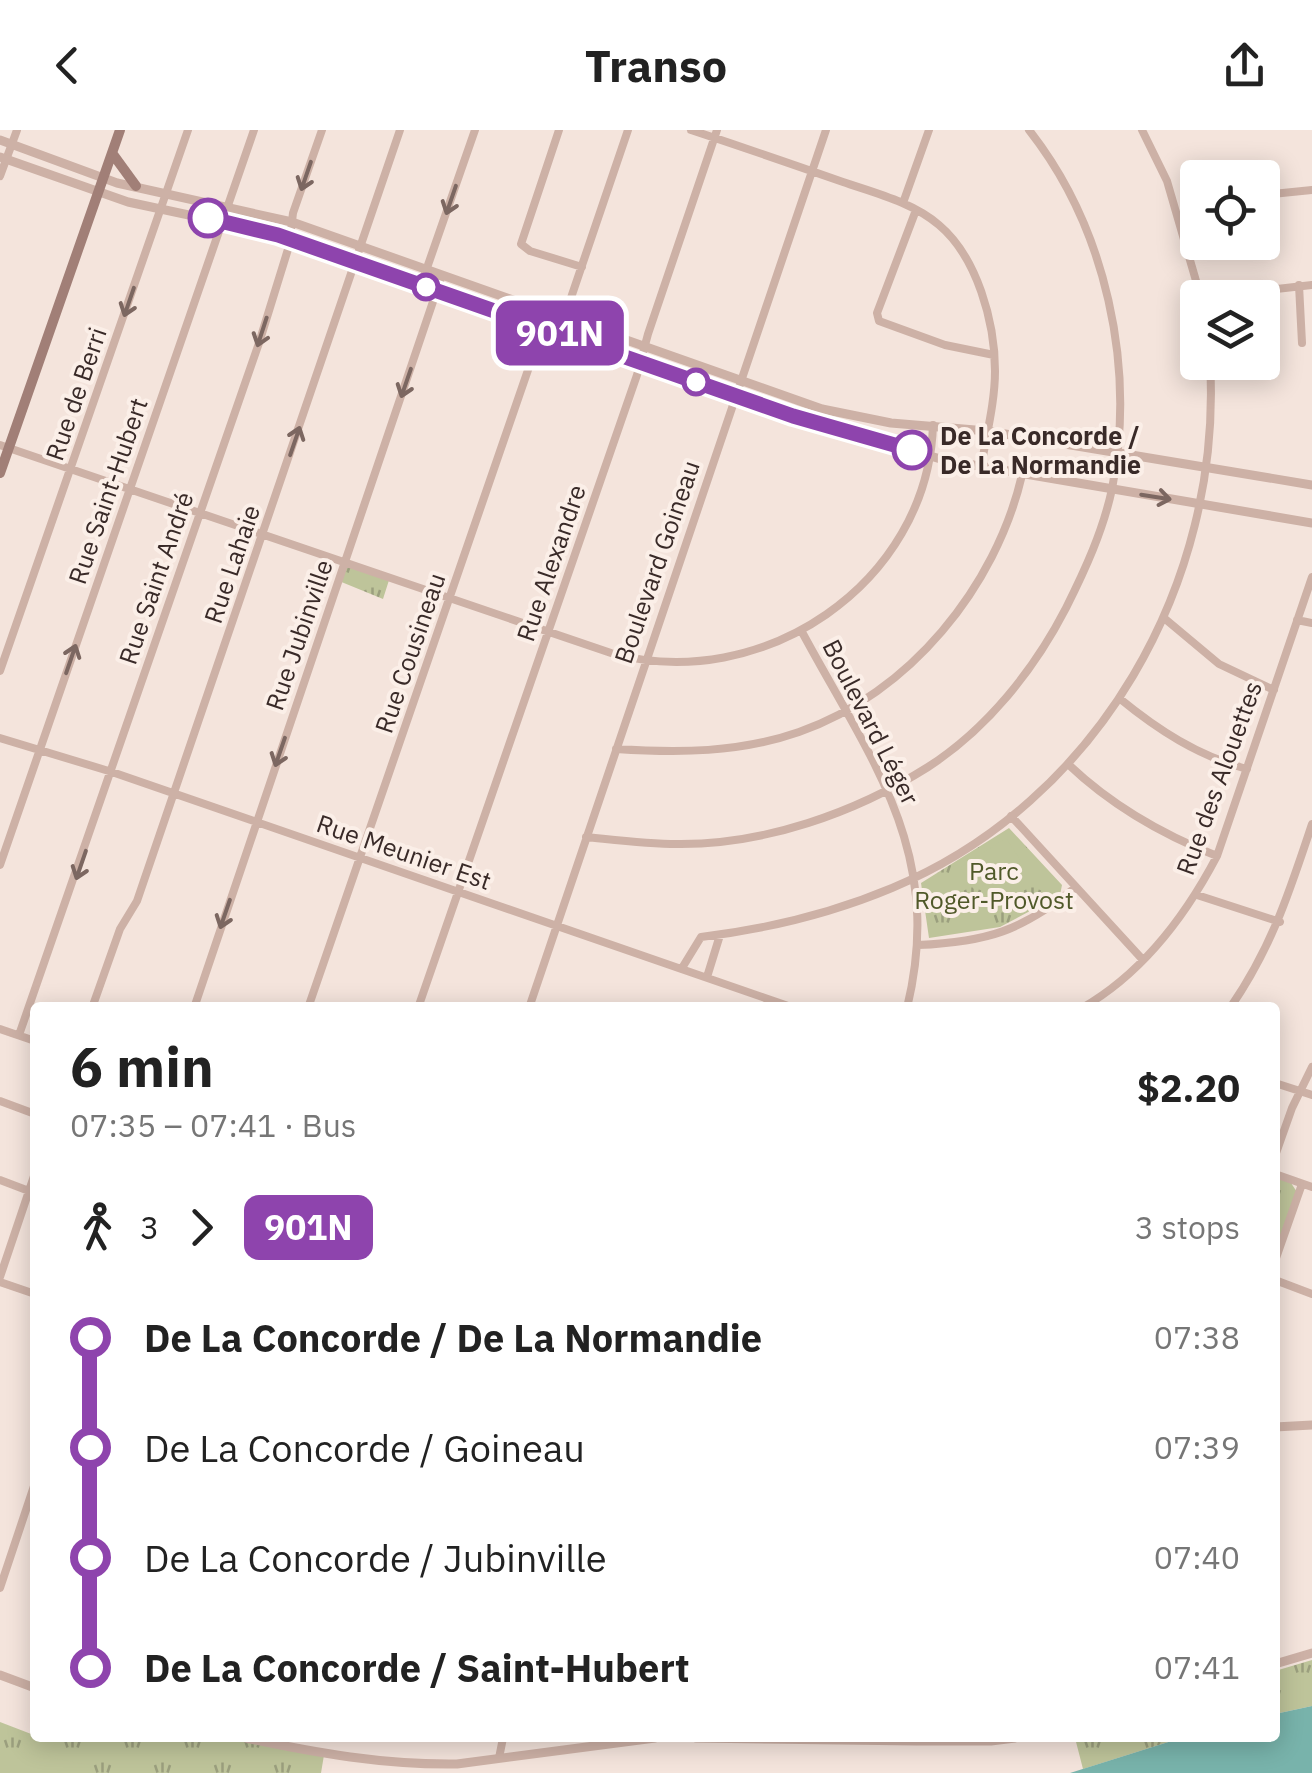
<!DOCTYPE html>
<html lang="en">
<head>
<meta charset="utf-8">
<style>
	:root { --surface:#fff; --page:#f2f2f2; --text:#222; --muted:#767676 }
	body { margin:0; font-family:"IBM Plex Sans",sans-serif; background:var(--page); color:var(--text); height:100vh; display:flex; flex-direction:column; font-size:38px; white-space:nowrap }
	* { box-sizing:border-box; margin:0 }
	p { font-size:32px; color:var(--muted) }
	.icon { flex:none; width:55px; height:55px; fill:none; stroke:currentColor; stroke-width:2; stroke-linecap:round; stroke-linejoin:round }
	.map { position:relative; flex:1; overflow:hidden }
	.sheet { position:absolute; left:30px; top:872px; width:1250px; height:740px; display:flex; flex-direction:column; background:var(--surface); border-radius:10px; box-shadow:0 5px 25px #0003 }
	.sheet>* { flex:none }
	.badge { padding:0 20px; border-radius:15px; font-size:35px; line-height:65px }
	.fabs { position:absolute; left:1180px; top:30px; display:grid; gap:20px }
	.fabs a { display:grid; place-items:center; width:100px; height:100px; border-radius:10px; background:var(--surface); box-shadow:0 5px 25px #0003; font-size:50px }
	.map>.badge { position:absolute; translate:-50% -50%; box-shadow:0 0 0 5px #fff }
	.legs { display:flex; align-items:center; gap:15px; height:110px; padding:0 40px; font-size:32px }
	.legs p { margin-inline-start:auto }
	.head { display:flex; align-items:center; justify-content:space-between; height:170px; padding:0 40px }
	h1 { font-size:55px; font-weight:700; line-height:75px }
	ul { padding:0 40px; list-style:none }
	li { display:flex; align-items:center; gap:35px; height:110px; font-size:38px }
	li i { display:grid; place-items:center; width:15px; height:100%; margin:0 12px; background:currentColor }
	li i::after { content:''; width:25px; height:25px; margin:-12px; border:8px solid; border-radius:50%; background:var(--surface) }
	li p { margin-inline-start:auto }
	li:first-child i { background:linear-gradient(#0000 50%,currentColor 0) }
	li:last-child i { background:linear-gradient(currentColor 50%,#0000 0) }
	header { display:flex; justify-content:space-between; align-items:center; height:130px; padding:0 40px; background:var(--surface); font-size:45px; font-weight:700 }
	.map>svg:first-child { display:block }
</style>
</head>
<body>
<header><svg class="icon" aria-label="back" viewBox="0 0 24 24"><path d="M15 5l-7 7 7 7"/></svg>Transo<svg class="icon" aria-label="share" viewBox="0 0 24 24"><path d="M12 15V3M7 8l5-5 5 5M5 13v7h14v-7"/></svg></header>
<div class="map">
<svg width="1312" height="1643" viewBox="0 0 1312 1643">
	<defs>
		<pattern id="park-tufts" width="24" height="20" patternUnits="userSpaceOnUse" patternTransform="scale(2.5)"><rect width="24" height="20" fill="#bec49a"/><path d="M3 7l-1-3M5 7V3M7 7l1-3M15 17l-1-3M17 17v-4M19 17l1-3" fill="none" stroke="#9b9f7e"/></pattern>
	</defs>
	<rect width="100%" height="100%" fill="#f4e4dc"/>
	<path fill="url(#park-tufts)" d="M346,431l44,16 -7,22 -44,-18z
		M1009,698l53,57 -2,10 -60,32 -71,11 -8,-55z
		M1275,1046l16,7 6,9 -22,60z
		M1312,1530v46l-37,8v-43z
		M0,1592l52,20 3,-4h191l78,17 -3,18h-321z
		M1075,1608h106l-98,31z"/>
	<path fill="#bec49a" d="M1006,708l15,23 -46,30 -15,-23z
		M0,1618l89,17 5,8h-94z"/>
	<path fill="#78b3ab" d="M1312,1576v67h-242l111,-35h94v-24z"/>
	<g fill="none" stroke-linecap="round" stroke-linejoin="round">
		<path stroke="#cdb1a6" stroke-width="8" d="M559,0l-38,114 9,7 52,16
			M691,0c51,17 101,34 152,52 32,11 69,20 96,43 38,32 56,97 56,146 0,32 -9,65 -14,97
			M1142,0l25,51 34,117
			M0,46l17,-46
			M1262,65l50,-5
			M903,73l26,-73
			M916,80l-39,103 2,8 66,24 49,10
			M1180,88l18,-5
			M421,155l54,-155
			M1299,155l3,58
			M1234,168l16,-6 62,-7
			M559,203l69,-203
			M0,315l611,208c150,42 317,-69 322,-228
			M1164,488l55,46 55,26
			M1297,490l15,3
			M802,502c70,130 143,220 105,376
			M0,541l188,-541
			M1119,568c39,32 79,58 128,71
			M0,608l112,34 682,236
			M616,619c62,4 123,4 183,-17 110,-38 197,-145 223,-257
			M1068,634c44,42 93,70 149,92
			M1011,686l132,144
			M586,707c30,3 61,7 91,7 87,1 178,-31 251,-77 59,-38 106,-97 138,-159 19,-38 37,-77 46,-119 24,-123 -6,-261 -83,-359
			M0,735l254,-735
			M1197,765l83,27
			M918,815c69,-3 104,-14 158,-58
			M682,838l19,-31c66,-8 129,-23 191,-49 206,-86 331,-305 318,-526
			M707,847l13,-42
			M92,878l28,-79 17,-28 263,-771
			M194,878l248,-733
			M308,878l240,-696
			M418,878l219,-633 11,-41 69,-204
			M529,878l297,-878
			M1082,878c61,-35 103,-91 135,-152l95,-279
			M1230,878c42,-61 59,-115 82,-184
			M0,899l35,12
			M19,905l240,-692 30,-97 4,-33 29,-83
			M1275,953l37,12
			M0,971l35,13
			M1275,1026l17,-48 20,-41
			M1275,1044l37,13
			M0,1050l29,11
			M1275,1131l27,-77
			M0,1147l35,-104
			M1275,1150l37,14
			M0,1152l35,12
			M0,1458l35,-105
			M499,1628l4,-20"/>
		<path stroke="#cdb1a6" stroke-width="9" d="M0,10l117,43 175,39 530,187 69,14 96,8 325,54
			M0,27l128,45 140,30 525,184 151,44 368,63
			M1275,1297l37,-2
			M1275,1534l37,-11
			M0,1545l35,13
			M246,1608c70,15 138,27 211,26l198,-26
			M696,1608l221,3h74l24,-3"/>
		<path stroke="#a17f77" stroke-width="10" d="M112,23l24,33
			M0,343l120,-343"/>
	</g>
	<defs><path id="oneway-shaft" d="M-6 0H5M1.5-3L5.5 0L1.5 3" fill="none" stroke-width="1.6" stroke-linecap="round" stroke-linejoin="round" transform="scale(2.5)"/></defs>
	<g stroke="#7c6761">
		<use href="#oneway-shaft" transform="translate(306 46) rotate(109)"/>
		<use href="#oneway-shaft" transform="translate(451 70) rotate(109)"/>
		<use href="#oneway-shaft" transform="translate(129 172) rotate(109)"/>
		<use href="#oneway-shaft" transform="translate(262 202) rotate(108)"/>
		<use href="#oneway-shaft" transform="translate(406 253) rotate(109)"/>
		<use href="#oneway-shaft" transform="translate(295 311) rotate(-71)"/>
		<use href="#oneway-shaft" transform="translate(1156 367) rotate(9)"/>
		<use href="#oneway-shaft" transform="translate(71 529) rotate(-71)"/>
		<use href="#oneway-shaft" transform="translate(280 622) rotate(109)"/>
		<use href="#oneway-shaft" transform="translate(81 735) rotate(109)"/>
		<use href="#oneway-shaft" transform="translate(225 784) rotate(109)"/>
	</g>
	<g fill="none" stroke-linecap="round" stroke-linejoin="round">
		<g stroke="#fff" stroke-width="22">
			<path id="line-1" d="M208,88l70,17 515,181 119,34"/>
		</g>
		<use href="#line-1" stroke="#8e44ad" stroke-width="15"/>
	</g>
	<g fill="#fff" stroke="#8e44ad" stroke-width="5">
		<circle cx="208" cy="88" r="18"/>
		<circle cx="426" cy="157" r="12"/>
		<circle cx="696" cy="252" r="12"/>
		<circle cx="912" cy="320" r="18"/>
	</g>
	<g text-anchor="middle" stroke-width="8" stroke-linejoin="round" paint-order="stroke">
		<g font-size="25" fill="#392a28" stroke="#fbefe8">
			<text transform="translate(76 264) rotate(-71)" y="9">Rue de Berri</text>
			<text transform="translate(108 361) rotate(-71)" y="9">Rue Saint-Hubert</text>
			<text transform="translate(657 432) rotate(-71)" y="9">Boulevard Goineau</text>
			<text transform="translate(551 433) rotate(-71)" y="9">Rue Alexandre</text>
			<text transform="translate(232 434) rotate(-71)" y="9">Rue Lahaie</text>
			<text transform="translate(156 448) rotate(-71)" y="9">Rue Saint André</text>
			<text transform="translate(299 505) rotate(-71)" y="9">Rue Jubinville</text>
			<text transform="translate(410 523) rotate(-71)" y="9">Rue Cousineau</text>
			<text transform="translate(871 592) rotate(63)" y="9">Boulevard Léger</text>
			<text transform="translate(1219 648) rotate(-70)" y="9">Rue des Alouettes</text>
			<text transform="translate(404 722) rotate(19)" y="9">Rue Meunier Est</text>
		</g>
		<g font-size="25" font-weight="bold" fill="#392a28" stroke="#fbefe8" text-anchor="start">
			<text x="940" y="315">De La Concorde /<tspan x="940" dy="29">De La Normandie</tspan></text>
		</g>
		<g font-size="25" fill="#505929" stroke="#fbefe8">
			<text x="994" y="750">Parc<tspan x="994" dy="29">Roger-Provost</tspan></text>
		</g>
	</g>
</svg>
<div class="fabs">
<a><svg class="icon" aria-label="locate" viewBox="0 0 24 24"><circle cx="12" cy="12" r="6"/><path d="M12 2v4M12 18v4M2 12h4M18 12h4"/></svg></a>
<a><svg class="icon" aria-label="layers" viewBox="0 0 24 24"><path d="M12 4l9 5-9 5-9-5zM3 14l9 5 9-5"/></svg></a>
</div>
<b class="badge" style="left:560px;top:203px;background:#8e44ad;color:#fff">901N</b>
<section class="sheet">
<div class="head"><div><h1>6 min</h1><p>07:35 – 07:41 · Bus</p></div><b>$2.20</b></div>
<div class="legs"><svg class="icon" aria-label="walk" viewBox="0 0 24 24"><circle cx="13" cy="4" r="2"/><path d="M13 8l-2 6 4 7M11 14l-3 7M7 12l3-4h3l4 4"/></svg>3<svg class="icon" aria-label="forward" viewBox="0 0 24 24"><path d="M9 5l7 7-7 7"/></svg><b class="badge" style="background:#8e44ad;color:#fff">901N</b><p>3 stops</p></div>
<ul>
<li><i style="color:#8e44ad"></i><b>De La Concorde / De La Normandie</b><p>07:38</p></li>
<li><i style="color:#8e44ad"></i><span>De La Concorde / Goineau</span><p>07:39</p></li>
<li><i style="color:#8e44ad"></i><span>De La Concorde / Jubinville</span><p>07:40</p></li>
<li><i style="color:#8e44ad"></i><b>De La Concorde / Saint-Hubert</b><p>07:41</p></li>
</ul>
</section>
</div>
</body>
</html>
